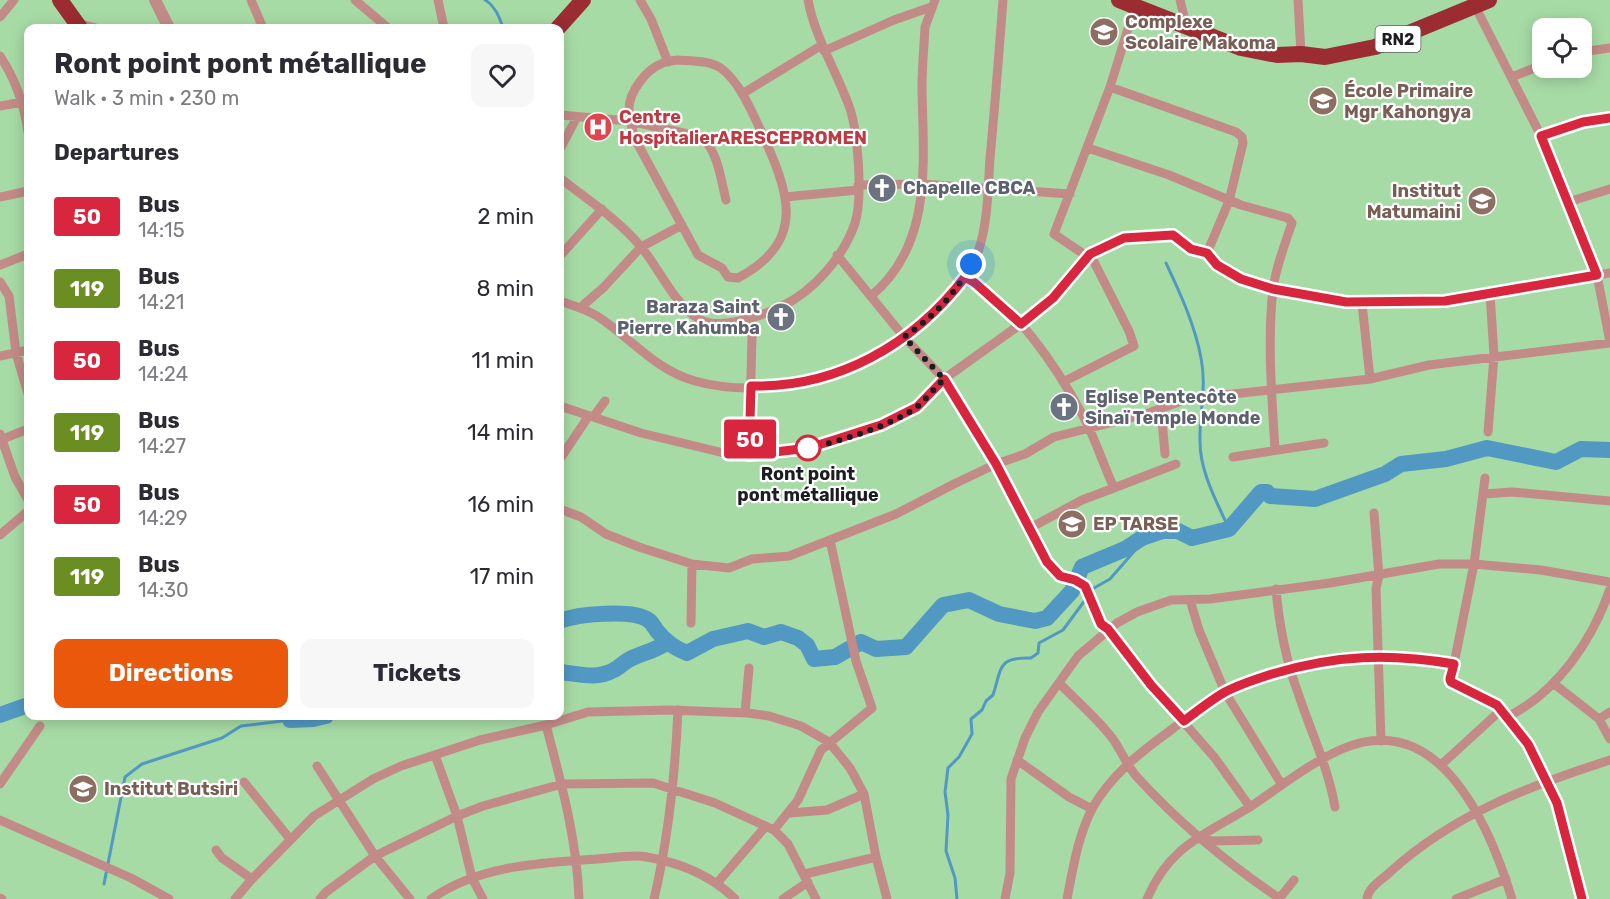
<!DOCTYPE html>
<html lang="en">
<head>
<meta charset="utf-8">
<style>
	:root { --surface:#fff; --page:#f7f7f7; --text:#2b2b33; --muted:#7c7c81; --accent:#ea580c }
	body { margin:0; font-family:Rubik,sans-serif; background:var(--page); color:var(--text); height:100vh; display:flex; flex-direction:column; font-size:22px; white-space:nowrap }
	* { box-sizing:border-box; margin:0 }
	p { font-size:20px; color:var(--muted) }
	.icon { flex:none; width:33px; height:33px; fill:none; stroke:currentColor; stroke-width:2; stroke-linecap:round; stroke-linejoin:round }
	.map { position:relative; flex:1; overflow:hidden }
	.panel { position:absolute; left:24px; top:24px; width:540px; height:696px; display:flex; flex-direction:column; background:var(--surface); border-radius:12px; box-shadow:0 3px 15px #0003 }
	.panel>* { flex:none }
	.badge { padding:0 12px; border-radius:4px; font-size:21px; line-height:39px }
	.controls { position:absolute; left:1532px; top:18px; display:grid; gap:12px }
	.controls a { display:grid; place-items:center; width:60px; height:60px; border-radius:12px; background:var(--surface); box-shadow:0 3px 15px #0003; font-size:30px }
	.you { position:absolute; width:30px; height:30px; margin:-15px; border:4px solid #fff; border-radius:50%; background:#1a73e8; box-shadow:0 0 0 9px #1a73e833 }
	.map>.badge { position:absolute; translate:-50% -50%; box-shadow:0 0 0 3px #fff }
	h2 { padding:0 30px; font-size:22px; line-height:54px }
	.round { display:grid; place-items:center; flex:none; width:63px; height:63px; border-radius:12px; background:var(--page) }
	.head { display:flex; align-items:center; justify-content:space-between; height:102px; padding:0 30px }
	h1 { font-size:28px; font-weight:700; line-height:45px }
	.action { display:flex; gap:12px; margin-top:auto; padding:12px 30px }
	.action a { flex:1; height:69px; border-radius:12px; background:var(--accent); color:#fff; font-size:24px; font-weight:700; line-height:69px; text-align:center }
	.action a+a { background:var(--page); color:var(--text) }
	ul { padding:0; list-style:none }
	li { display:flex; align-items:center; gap:18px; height:72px; padding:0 30px }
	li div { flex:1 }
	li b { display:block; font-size:22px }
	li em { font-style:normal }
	li .badge { min-width:66px; font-weight:700; text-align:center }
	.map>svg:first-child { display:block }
</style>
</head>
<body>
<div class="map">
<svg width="1610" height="899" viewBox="0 0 1610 899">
	<rect width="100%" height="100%" fill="#dcdde7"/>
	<path fill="#a7dba5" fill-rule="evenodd" d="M0,0h1610v899h-1610zM28,28h532v688h-532zM1542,28h39v40h-39z"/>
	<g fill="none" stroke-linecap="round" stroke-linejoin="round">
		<path stroke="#5199c3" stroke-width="3" d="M485,0c9,5 15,18 18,28
			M1166,263c14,30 29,62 35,95 6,29 -2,56 -1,84 0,30 17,60 29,87
			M104,884l21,-107 17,-13 80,-26 19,-12 49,-6
			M957,899l-2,-21 -9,-27 2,-36 -3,-23 3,-24 11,-11 13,-23 -1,-15 11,-9 4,-9 7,-6c9,-27 4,-38 38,-37l7,-5 1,-10 24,-13 31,-42 16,-9 27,-31 10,-6 3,-7"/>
		<path stroke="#5199c3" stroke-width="16" d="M560,621c17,-7 73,-12 88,-1 4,2 6,7 9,11 8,10 19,18 30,22l26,-14 35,-8 16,6 17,-5 17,6 9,7 7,14 21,-2 26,-15 15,7 30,-2 37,-42 26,-5 30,14 36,7 12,-3 25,-27 10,-24 43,-18 17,-11 21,-7h15l14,7 37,-9 32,-37h6l3,4 45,3 70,-25 16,-10 45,-5 41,-11 69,14 25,-13 29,1
			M560,672c20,2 35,8 54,-2 6,-3 10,-8 16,-11 14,-7 23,-7 38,-17
			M0,715l28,-10
			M290,720l23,-1 13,-3"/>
		<path stroke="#c38b87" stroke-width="9" d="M251,0l12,28
			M355,0l33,28
			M438,0l6,28
			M640,0l11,19 17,43
			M1180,0l7,28
			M1298,0l3,54
			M1475,6l66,130 56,139 13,67
			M0,17l14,-17
			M77,23l19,5
			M824,51l70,-31 37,-13
			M1581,52l29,-4
			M0,56c16,24 24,47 28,76
			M677,60c15,1 33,0 45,9 18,14 29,41 39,62 27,60 48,109 -23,147l-10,-1 -6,-9 -24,-13 -63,-116c-2,-9 -6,-18 -6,-28 -1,-18 17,-42 34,-48 4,-2 10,-2 14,-3z
			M1512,77l30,-12
			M1110,87l126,45 6,5 1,6 -14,58 -22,52
			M742,94l80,-49
			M0,106l28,-5
			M560,115l70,6 71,16c17,13 20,44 25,63
			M1541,136l42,-14 27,-4
			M1088,148l81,27 72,30 47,13 4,5c-7,21 -16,43 -19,66 -6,53 -1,108 2,161
			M560,149l17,-32
			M560,178c28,22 59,42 82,70 18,22 32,56 57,71 21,12 63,-3 83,-13 32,-15 62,-50 73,-83 8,-25 3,-93 -6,-117 -13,-36 -34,-68 -41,-106
			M858,185l64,-1 148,10
			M0,197l28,-6
			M785,197l73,-7
			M1568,202l42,-13
			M837,255l67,82 40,42 52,85 57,106 32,16 16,38 7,5 43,56 64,73 35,49
			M560,256l42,-47
			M1088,257l-34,-23 56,-147 25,-81
			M0,265l28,-11
			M965,277c49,26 92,90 118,139 12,22 20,48 31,72l-32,12 -52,28
			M0,282l9,14 7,57 12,41
			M871,296c63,-52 52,-136 51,-209 0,-20 2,-40 3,-60l10,-27
			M560,301c12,4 26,8 37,15 33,21 58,54 98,65 38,11 87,8 125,-2 60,-16 135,-68 158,-127 10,-28 10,-64 12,-94 5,-53 9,-105 13,-158
			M1362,303l8,76
			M580,308l24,-21 37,-40 41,-22
			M0,356l28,-6
			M1063,382l71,-36 -5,-15 -39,-77
			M560,406l81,27 87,21 54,-2 27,-4 31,-8 41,-15 36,-18 27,-28 77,-55 32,-26 37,-44 34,-16 49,-3 18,14 16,4 10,12 24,14 32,10 73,13 99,-1 165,-28
			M1161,409l4,45
			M594,416l11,-15
			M1488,432l6,-76 -4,-63
			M0,434l15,43 13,23
			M0,440l28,-11
			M749,455l3,-119 -3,-17
			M1233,457l91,-14
			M560,459l28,-42
			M1114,488l62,-24
			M1484,494l28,-2 98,9
			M560,509l21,8 25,17 33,13 53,17 37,4 23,-9 37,-3 107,-42 58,-30 42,-20 29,-10 29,-17 92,-23 41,-15 183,-20 59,-14 181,-22
			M1374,513l5,63 -3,12 5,153
			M0,535l28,-24
			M1276,589c3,35 10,71 22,104 13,39 30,74 37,114
			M1190,600l9,30 26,62 57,93
			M691,623l1,-59
			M1454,664l-4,15 1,3 46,23 31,39 29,59 25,96
			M1059,683c18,18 39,36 54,56 9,13 14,27 24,38 43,47 90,86 142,121
			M1553,683l46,36 11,20
			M745,713l4,-45
			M1507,717c50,-24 86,-78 103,-128
			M1599,719l11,-7
			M546,725c15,57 31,114 33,174
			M435,755l22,61 15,62 11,21
			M1017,760l52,37 23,12
			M1442,764l59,-54
			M317,766l58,90 35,43
			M244,782l46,57
			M0,784l40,-58
			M790,813l37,-3 37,-16
			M0,820l131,58 38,21
			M774,830l24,-30 23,-50 51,-42 -16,-47 -26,-121
			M1200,839l13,2 45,-1
			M216,850l6,8 30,21
			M805,874l71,-17
			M718,882l48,-56
			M0,898l2,1
			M235,899l17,-20 62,-63 59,-37 28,-13 79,-26 66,-15 42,-13 81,-2 79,3 21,3 32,10 28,16 21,26 14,26 12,63 11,42
			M320,899l6,-7 49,-36 82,-40 26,-10 79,-22 91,-1 62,20 59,27 14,14 28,55
			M431,899c48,-34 109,-36 166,-40 15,-1 35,-5 50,-2 34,6 64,18 88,42
			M654,899c15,-63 21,-124 24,-189
			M783,899l25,-17
			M1005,899l5,-26 1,-94 14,-41 13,-26 40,-56 39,-33 20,-11 34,-12 39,-1 120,-16 109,-19h35l67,6 69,12
			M1067,899c6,-31 11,-64 26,-92 18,-31 45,-53 74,-74 19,-14 38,-31 60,-42 71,-36 149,-40 227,-27l20,-100 11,-86
			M1147,899c23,-55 59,-64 106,-94 28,-19 57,-42 89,-56 98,-42 148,78 170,150
			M1279,899l15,-19
			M1367,899c1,-12 15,-19 23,-27 64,-58 139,-86 220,-112
			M1456,899l50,-20"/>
		<path stroke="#c38b87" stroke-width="12" d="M155,0l14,28"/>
		<path stroke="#9a2c32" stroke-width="16" d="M60,0l20,28
			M1119,0l122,48 36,7 24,-1 24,3 50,-10 114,-47
			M558,28l25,-28"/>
	</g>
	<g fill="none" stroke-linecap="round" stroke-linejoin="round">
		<g stroke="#fff" stroke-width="14">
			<path id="line" d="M1582,899l-25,-96 -29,-59 -31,-39 -46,-23 -1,-3 4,-15c-65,-11 -119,-9 -182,10 -16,5 -32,10 -47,18 -14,8 -28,19 -41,29l-33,-36 -43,-56 -7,-5 -16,-38 -10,-6 -15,-4 -13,-14 -51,-98 -52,-85 -27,28 -36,18 -72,23 -60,7 2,-69c86,2 162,-41 214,-109l10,6 46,41 32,-26 37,-44 34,-16 49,-3 18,14 16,4 10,12 24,14 32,10 73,13 99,-1 152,-26 -56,-139 42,-14 27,-4"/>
		</g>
		<use href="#line" stroke="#d7263d" stroke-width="9"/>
		<path stroke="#1c1d20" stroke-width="6" stroke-dasharray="0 10.8" d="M808,448c28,-5 88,-24 110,-42 9,-8 17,-18 26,-27l-40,-42c28,-19 52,-43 67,-73"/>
	</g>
	<defs>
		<g id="school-disc" transform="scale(1.5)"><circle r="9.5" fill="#8d6e63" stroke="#fff"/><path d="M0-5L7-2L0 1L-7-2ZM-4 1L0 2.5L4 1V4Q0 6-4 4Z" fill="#fff"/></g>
		<g id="hospital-disc" transform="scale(1.5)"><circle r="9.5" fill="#e0444e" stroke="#fff"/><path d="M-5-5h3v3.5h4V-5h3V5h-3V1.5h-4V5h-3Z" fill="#fff"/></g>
		<g id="church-disc" transform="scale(1.5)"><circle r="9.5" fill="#6b7280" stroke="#fff"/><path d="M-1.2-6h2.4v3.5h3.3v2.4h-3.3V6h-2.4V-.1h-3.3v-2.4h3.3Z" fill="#fff"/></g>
	</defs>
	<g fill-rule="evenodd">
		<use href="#school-disc" x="1104" y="32"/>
		<use href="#school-disc" x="1323" y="101"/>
		<use href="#hospital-disc" x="598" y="127"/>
		<use href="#church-disc" x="882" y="188"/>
		<use href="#school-disc" x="1482" y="201"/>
		<use href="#church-disc" x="781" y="317"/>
		<use href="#church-disc" x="1064" y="407"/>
		<use href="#school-disc" x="1072" y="524"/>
		<use href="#school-disc" x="83" y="789"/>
	</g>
	<circle fill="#fff" stroke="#d7263d" stroke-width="3" cx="808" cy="448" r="12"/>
	<g text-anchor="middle" stroke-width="4.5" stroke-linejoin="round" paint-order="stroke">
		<rect fill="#fff" stroke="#606163" stroke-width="1.5" x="1375.5" y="26" width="45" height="26" rx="4.5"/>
		<g font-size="16" font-weight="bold" fill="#1c1d20">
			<text x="1398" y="45">RN2</text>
		</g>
		<g font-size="18" font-weight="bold" fill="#785e54" stroke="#fff" text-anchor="start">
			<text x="1125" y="28">Complexe<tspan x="1125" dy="21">Scolaire Makoma</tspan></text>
			<text x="1344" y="97">École Primaire<tspan x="1344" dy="21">Mgr Kahongya</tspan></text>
			<text x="1461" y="197" text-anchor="end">Institut<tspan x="1461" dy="21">Matumaini</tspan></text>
			<text x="1093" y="530">EP TARSE</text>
			<text x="104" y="795">Institut Butsiri</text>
		</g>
		<g font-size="18" font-weight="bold" fill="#be3a42" stroke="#fff" text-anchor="start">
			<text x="619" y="123">Centre<tspan x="619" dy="21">HospitalierARESCEPROMEN</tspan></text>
		</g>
		<g font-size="18" font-weight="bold" fill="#5b616d" stroke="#fff" text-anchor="start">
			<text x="903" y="194">Chapelle CBCA</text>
			<text x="760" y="313" text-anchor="end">Baraza Saint<tspan x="760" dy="21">Pierre Kahumba</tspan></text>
			<text x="1085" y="403">Eglise Pentecôte<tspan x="1085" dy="21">Sinaï Temple Monde</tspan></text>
		</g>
		<g font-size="18" font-weight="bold" fill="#1c1d20" stroke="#fff">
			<text x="808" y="480">Ront point<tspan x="808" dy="21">pont métallique</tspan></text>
		</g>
	</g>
</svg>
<div class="controls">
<a><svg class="icon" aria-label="locate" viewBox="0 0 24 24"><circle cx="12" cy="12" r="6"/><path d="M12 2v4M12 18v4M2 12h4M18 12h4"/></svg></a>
</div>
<div class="you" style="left:971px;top:264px"></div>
<b class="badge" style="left:750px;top:439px;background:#d7263d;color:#fff">50</b>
<section class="panel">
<div class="head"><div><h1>Ront point pont métallique</h1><p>Walk · 3 min · 230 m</p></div><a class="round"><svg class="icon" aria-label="heart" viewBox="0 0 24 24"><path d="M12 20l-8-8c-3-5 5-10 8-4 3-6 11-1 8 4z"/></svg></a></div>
<h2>Departures</h2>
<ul>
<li><span class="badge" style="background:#d7263d;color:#fff">50</span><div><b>Bus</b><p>14:15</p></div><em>2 min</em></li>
<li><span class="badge" style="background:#6b8e23;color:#fff">119</span><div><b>Bus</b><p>14:21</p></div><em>8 min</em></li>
<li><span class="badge" style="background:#d7263d;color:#fff">50</span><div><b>Bus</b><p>14:24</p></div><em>11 min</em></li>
<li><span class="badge" style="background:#6b8e23;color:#fff">119</span><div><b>Bus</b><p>14:27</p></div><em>14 min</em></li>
<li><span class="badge" style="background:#d7263d;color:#fff">50</span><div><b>Bus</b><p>14:29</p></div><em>16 min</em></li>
<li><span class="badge" style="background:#6b8e23;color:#fff">119</span><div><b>Bus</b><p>14:30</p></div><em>17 min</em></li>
</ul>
<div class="action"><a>Directions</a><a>Tickets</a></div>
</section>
</div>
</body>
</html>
